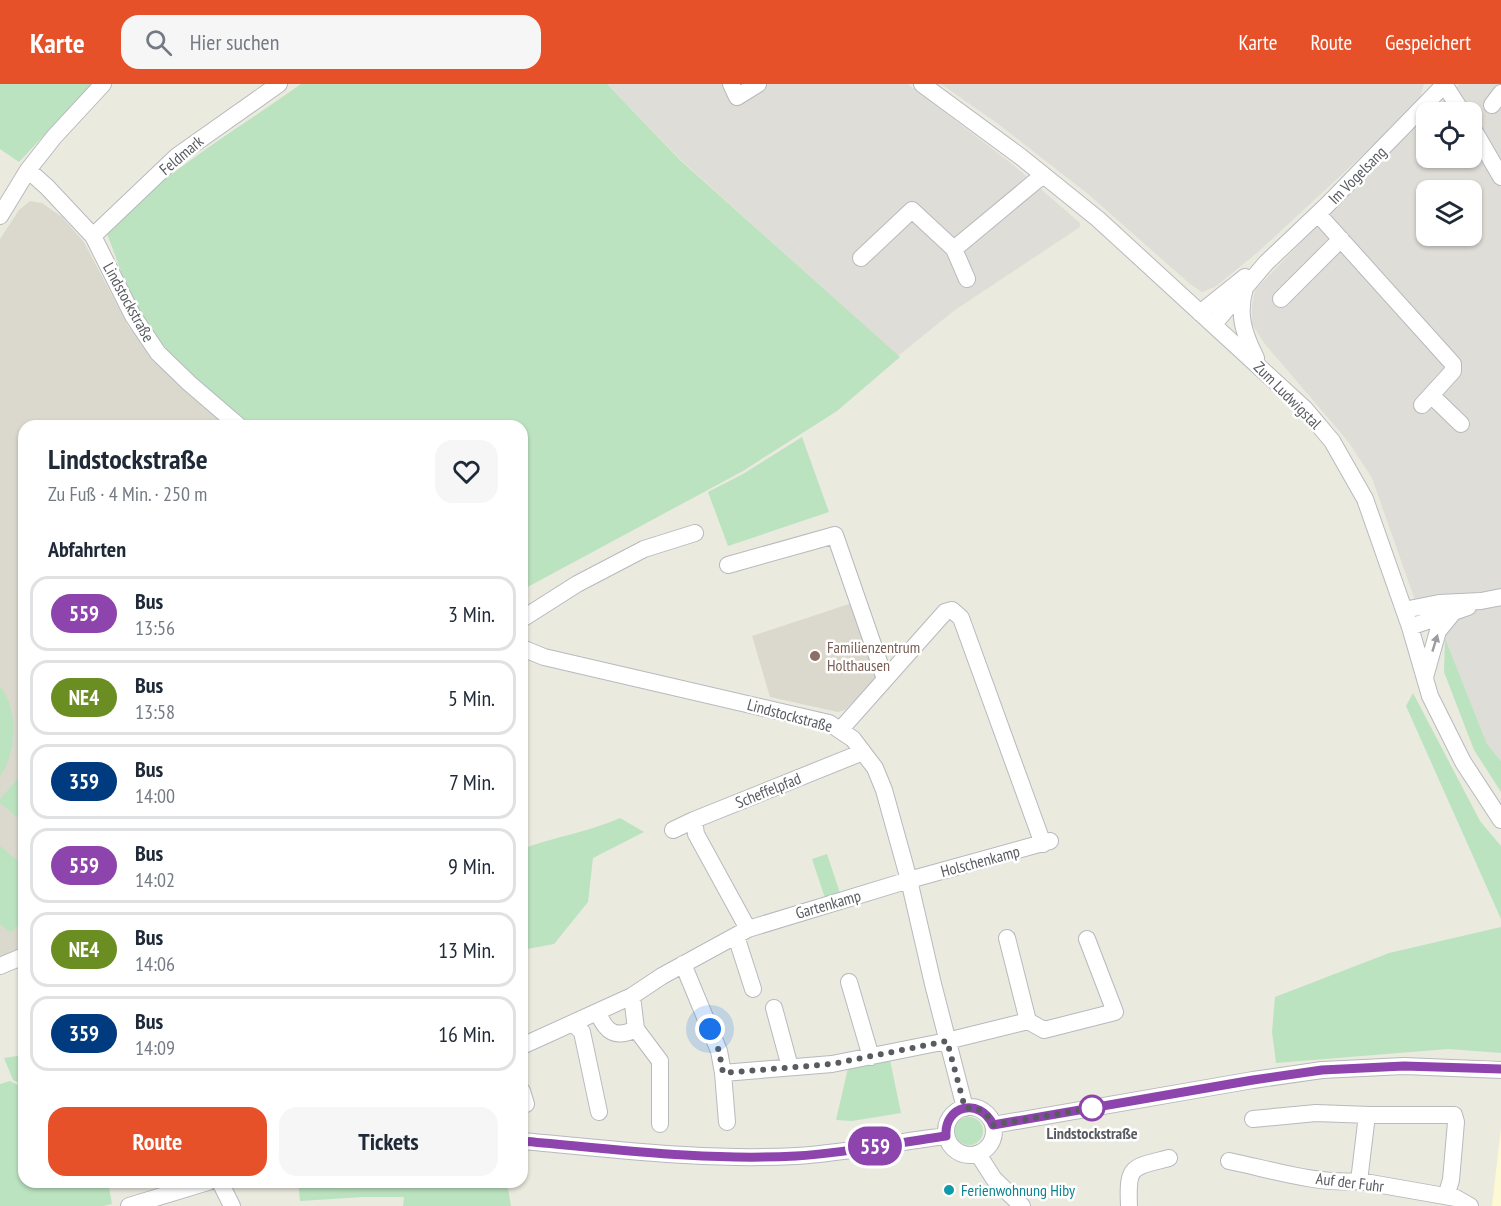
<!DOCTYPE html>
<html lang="de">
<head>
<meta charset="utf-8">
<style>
	:root { --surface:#fff; --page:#f6f6f7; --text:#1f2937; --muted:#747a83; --line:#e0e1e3; --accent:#e7512a }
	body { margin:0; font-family:"PT Sans Narrow",sans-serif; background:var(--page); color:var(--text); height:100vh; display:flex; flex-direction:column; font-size:22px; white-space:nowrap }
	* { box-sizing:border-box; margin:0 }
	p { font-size:20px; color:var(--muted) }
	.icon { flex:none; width:33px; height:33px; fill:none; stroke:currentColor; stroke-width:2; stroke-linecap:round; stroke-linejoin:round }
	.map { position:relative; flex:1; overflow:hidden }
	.details { position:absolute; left:18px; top:336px; width:510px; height:768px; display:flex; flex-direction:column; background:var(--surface); border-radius:18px; box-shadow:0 2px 4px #0004 }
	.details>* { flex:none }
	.badge { padding:0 12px; border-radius:20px; font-size:21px; line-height:39px }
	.tools { position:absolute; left:1416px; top:18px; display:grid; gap:12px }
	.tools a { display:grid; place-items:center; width:66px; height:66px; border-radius:12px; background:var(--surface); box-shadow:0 2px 4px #0004; font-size:30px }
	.you { position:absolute; width:30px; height:30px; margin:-15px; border:4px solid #fff; border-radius:50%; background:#1a73e8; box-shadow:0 0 0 9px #1a73e833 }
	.map>.badge { position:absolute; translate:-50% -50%; box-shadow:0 0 0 3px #fff }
	h2 { padding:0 30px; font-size:22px; line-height:54px }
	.round { display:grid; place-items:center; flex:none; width:63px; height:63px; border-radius:18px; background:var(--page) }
	.summary { display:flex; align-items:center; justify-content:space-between; height:102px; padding:0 30px }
	h1 { font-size:28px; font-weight:700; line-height:45px }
	.action { display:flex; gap:12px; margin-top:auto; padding:12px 30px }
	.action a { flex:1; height:69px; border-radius:18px; background:var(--accent); color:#fff; font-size:24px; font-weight:700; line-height:69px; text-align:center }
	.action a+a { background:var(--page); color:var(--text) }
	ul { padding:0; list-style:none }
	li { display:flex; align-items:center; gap:18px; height:75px; margin:0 12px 9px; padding:0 18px; border:3px solid var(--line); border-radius:18px }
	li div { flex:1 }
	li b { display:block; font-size:22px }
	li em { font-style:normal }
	li .badge { min-width:66px; font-weight:700; text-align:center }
	header { display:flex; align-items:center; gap:36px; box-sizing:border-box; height:84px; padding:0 30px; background:var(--accent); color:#fff }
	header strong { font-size:28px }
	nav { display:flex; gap:33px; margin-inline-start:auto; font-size:21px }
	.search { width:420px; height:54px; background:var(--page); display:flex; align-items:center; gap:15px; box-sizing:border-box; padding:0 21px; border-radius:18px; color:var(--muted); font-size:22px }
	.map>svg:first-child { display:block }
</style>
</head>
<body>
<header>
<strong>Karte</strong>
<div class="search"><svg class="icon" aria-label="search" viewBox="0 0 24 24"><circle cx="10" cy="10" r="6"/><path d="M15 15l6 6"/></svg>Hier suchen</div>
<nav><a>Karte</a><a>Route</a><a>Gespeichert</a></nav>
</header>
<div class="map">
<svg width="1501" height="1122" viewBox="0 0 1501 1122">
	<rect width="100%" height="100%" fill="#ebeadf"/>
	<path fill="#fdf9d2" d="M1501,1044v78h-9z"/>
	<path fill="#dfddd7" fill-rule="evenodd" d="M607,0h301l104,80 68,59v4l-125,83 -57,46 -218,-197z
		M941,0h483l-6,20 -160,148 -43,35 -13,5 -12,-8 -102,-90 -91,-71z
		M1460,0h41v677l-14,-17 -42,-106 -21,-12 -52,-148 -25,-38 -83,-97 -12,-19v-19l3,-15 120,-124 51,-49v41h46v-46h-41zM1426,106h46v46h-46z"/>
	<path fill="#dbd9cd" d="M30,117l12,2 20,14 22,25 44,84 38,46 60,54h-202v524l-24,10v-721l19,-29z
		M852,519l27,73 -34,34 -7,2 -68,-15 -18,-61z"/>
	<path fill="#bbe3c0" d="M0,0h92l-73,78 -19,-13z
		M301,0h306l73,76 220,197 -63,54 -94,60 -221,119v-164h-269c-38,-32 -86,-67 -111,-110 -16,-26 -25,-57 -36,-85 57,-58 129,-100 195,-147z
		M802,353l27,75 -101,34 -20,-54 35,-18z
		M1445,554l42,106 14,17v31l-27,-42 -30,-78z
		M0,602c19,23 17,67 0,90z
		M1413,609l67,128 21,25v73l-95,-213z
		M24,687v52l-24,-20v-4z
		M620,734l24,14 -51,26 -5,44 -34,42 -32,6v-101c32,-12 67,-17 98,-31z
		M0,762l24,20v52l-13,15 -11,-9z
		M827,770l13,39 -15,5 -13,-39z
		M1501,843v126l-53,-4 -172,14 -4,-31 3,-35 114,-44z
		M24,971v30l-11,-5 -9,-22z
		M890,976l11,53 -49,8 -16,-1 12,-52z
		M10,997l14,7v94h84l4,22 -8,2h-104v-122z
		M955 1047a14 14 0 1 1 28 0a14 14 0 1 1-28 0Z
		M298,1098h209l4,24h-108l1,-9h-41l-63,4z"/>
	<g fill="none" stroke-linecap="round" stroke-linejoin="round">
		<g stroke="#b7b9be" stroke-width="18">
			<path id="minor" d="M731,0l6,13 21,-13
				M922,0l99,73 77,62 207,190 27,32 33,58 45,128 20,69 33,66 38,58
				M1444,0l18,28
				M1492,21l9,-12
				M1472,43l29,50
				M28,86l19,17 46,49 40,80 25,37 31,30 50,43
				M1318,130l135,150v7l-31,34
				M0,132l28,-46 26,-33 49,-53
				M93,152l84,-80 102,-72
				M954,165l13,30
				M861,174l51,-48 42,39 89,-74
				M1245,204c-8,27 -1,46 11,70
				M1281,215l60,-60
				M1200,229l45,-36
				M1214,240l52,-61 62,-59 117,-120
				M1431,311l30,29
				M728,481l107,-30 50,144
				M1404,526l35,-7 42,-2 20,-4
				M522,535l55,-35 67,-35 51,-16
				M1410,543l58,-20
				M522,564l22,9 285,66 24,16 22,29 9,22 25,90 24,104 32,124
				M1425,593l13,-46 14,-17
				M841,645l104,-117 7,-2 9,8 82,226
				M694,736l2,14 52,95
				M673,746l21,-10 169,-68
				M736,852l17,53
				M1007,854l21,83
				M683,880l36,87 4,22 109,-9 115,-23 81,-20 16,9 71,-18 -28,-73
				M0,882l24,-10
				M849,898l22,75
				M774,924l16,59
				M598,929c8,19 17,26 38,16l-4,-33
				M573,939l9,9 17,80
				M636,945l24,32v63
				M522,962l110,-50 30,-20 86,-47 161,-49 141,-39
				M723,989l4,49
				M522,1007l4,13
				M946 1047a24 24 0 1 1 48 0a24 24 0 1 1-48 0Z
				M1253,1035l63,-6 54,2h84l2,7 -5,58 -5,16
				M993,1041l260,-45 69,-10 82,-4 97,4
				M522,1057c91,8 183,20 274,15 51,-3 100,-14 150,-20
				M978,1070l16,25 28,27
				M1229,1077c40,8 89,24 130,20l97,17 14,8
				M1359,1097l8,-66
				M220,1098l12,24
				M129,1122l79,-24
				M1129,1122c-2,-42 3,-38 40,-48"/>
		</g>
		<use href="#minor" stroke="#fff" stroke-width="16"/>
	</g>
	<defs><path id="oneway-solid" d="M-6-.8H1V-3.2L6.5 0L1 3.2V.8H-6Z" transform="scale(1.5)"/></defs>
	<use fill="#9b9da0" href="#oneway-solid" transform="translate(1435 559) rotate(-73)"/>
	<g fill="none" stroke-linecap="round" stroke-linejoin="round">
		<g stroke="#fff" stroke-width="14">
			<path id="line" d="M522,1057c91,8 183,20 274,15 51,-3 100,-13 150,-20 -2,-31 34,-39 47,-11l260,-45 69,-10 82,-4 97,3"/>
		</g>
		<use href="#line" stroke="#8e44ad" stroke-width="9"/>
		<path stroke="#585b60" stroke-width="6" stroke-dasharray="0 10.8" d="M710,945l9,22 4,22 109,-9 115,-23 18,67c14,-1 22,4 28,17l99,-17"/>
	</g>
	<circle fill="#8d6e63" stroke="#fff" stroke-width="2" cx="815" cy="572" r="6"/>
	<circle fill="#fff" stroke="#8e44ad" stroke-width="3" cx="1092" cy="1024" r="12"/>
	<circle fill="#0f9aa8" stroke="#fff" stroke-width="2" cx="949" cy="1106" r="6"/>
	<g text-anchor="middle" stroke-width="5" stroke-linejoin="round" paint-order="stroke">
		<g font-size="16" fill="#585b60" stroke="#fff">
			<text transform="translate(181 71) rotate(-40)" y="6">Feldmark</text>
			<text transform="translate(1357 91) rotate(-45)" y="6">Im Vogelsang</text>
			<text transform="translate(129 218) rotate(61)" y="6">Lindstockstraße</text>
			<text transform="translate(1288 311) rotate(45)" y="6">Zum Ludwigstal</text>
			<text transform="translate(790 631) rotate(15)" y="6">Lindstockstraße</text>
			<text transform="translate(768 706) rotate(-22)" y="6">Scheffelpfad</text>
			<text transform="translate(980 777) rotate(-15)" y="6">Holschenkamp</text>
			<text transform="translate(828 820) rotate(-16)" y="6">Gartenkamp</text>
			<text transform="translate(1350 1098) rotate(7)" y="6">Auf der Fuhr</text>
		</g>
		<g font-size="16" fill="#785e54" stroke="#fff" text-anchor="start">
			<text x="827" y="569">Familienzentrum<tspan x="827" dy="18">Holthausen</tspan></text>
		</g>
		<g font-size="16" font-weight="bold" fill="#585b60" stroke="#fff">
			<text x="1092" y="1055">Lindstockstraße</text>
		</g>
		<g font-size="16" fill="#0d838f" stroke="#fff" text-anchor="start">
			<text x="961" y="1112">Ferienwohnung Hiby</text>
		</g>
	</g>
</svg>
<div class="tools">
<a><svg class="icon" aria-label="locate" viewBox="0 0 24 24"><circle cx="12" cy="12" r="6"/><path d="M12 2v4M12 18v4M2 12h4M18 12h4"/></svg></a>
<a><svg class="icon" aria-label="layers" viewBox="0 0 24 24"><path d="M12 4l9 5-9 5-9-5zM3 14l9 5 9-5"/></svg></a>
</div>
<div class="you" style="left:710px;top:945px"></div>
<b class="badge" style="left:875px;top:1062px;background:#8e44ad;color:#fff">559</b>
<section class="details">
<div class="summary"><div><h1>Lindstockstraße</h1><p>Zu Fuß · 4 Min. · 250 m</p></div><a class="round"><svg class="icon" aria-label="heart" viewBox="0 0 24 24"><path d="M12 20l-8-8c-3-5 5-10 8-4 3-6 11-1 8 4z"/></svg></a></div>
<h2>Abfahrten</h2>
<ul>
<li><span class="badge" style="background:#8e44ad;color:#fff">559</span><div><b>Bus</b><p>13:56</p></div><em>3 Min.</em></li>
<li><span class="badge" style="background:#6b8e23;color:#fff">NE4</span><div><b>Bus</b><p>13:58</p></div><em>5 Min.</em></li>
<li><span class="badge" style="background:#003b80;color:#fff">359</span><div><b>Bus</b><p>14:00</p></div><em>7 Min.</em></li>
<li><span class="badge" style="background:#8e44ad;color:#fff">559</span><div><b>Bus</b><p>14:02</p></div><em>9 Min.</em></li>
<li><span class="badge" style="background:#6b8e23;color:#fff">NE4</span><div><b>Bus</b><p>14:06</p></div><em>13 Min.</em></li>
<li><span class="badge" style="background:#003b80;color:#fff">359</span><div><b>Bus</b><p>14:09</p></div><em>16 Min.</em></li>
</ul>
<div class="action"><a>Route</a><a>Tickets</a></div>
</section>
</div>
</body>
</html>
